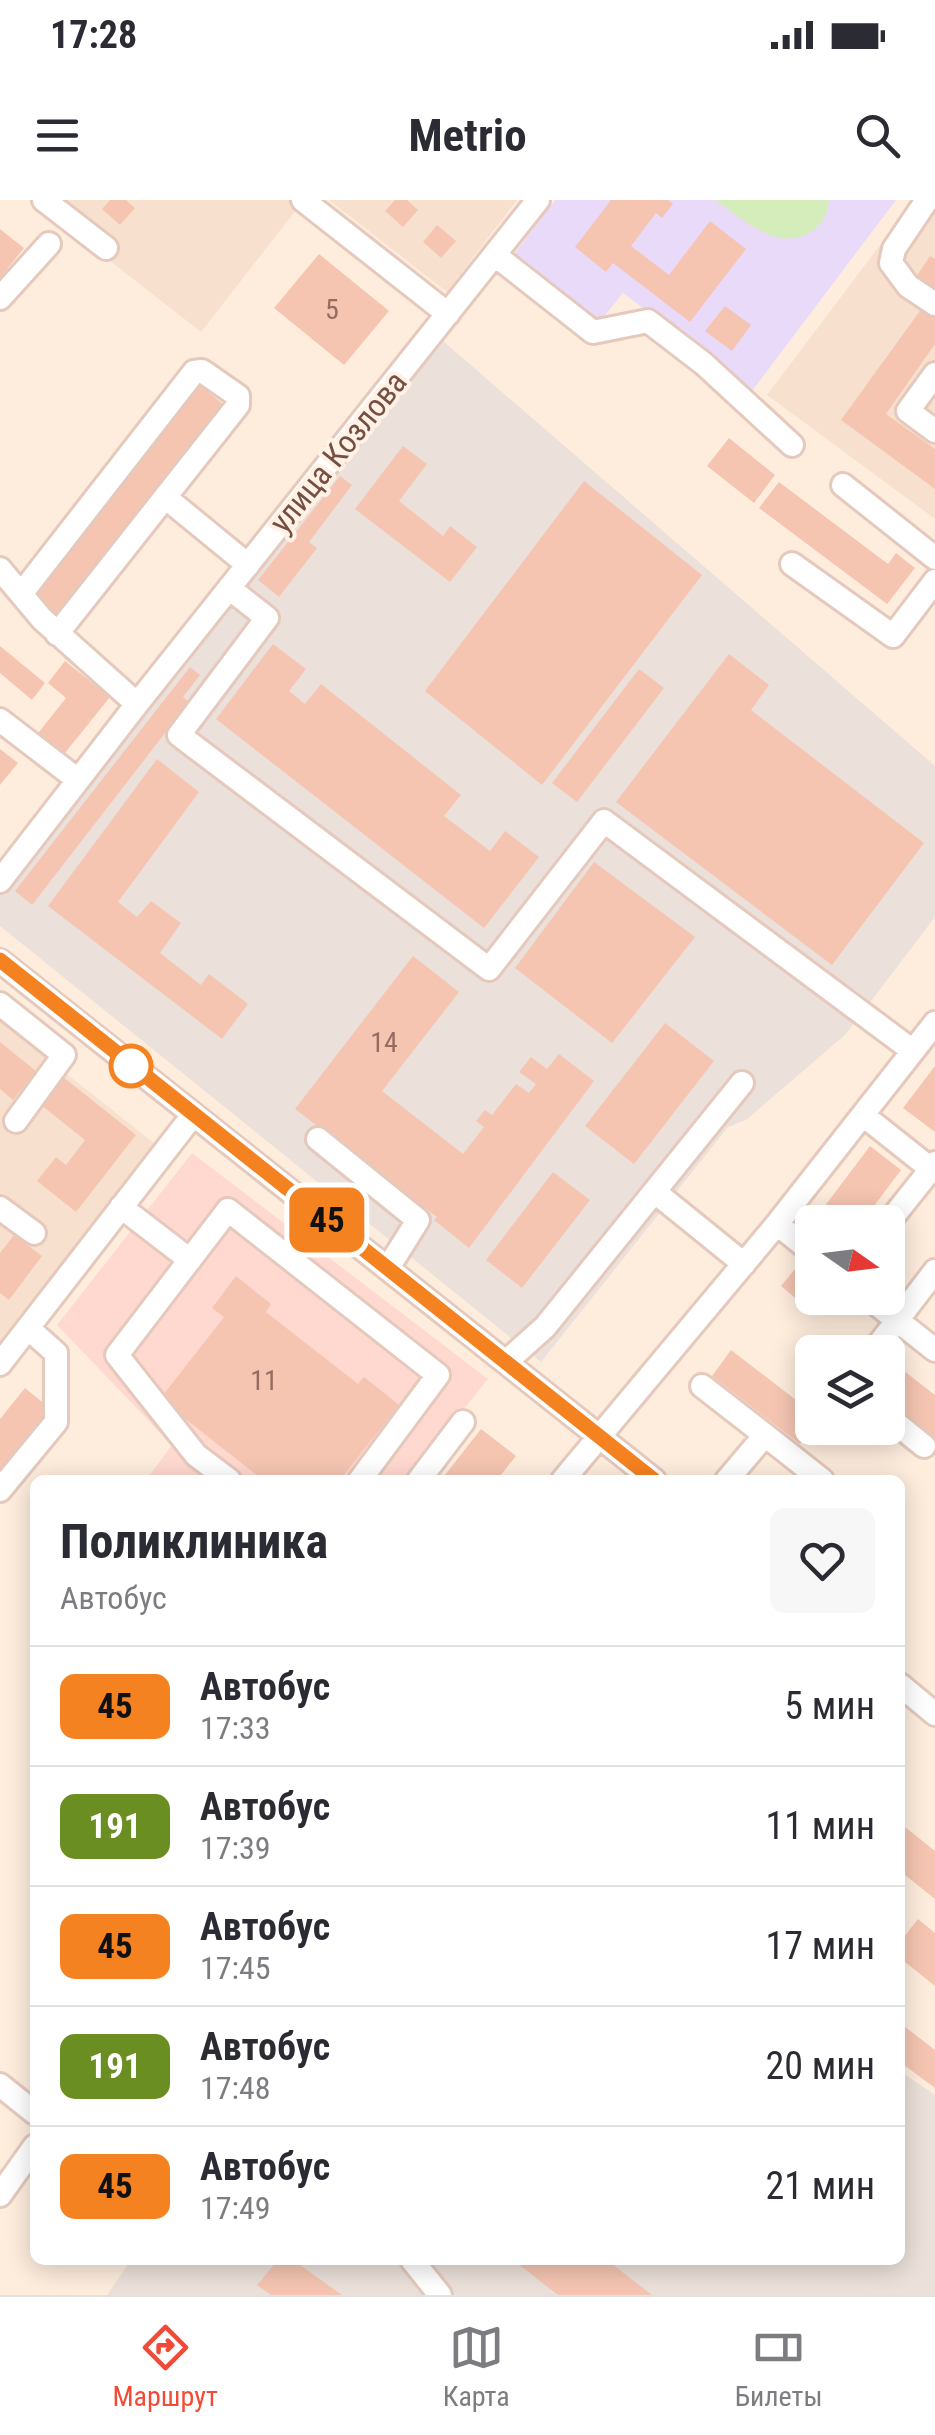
<!DOCTYPE html>
<html lang="ru">
<head>
<meta charset="utf-8">
<style>
	:root { --surface:#fff; --page:#f7f7f7; --text:#2b2b33; --muted:#7c7c81; --line:#e1e1e2; --accent:#f34a37 }
	body { margin:0; font-family:"Roboto Condensed",sans-serif; background:var(--page); color:var(--text); height:100vh; display:flex; flex-direction:column; font-size:38px; white-space:nowrap }
	* { box-sizing:border-box; margin:0 }
	p { font-size:32px; color:var(--muted) }
	.icon { flex:none; width:55px; height:55px; fill:none; stroke:currentColor; stroke-width:2; stroke-linecap:round; stroke-linejoin:round }
	.map { position:relative; flex:1; overflow:hidden }
	.details { position:absolute; left:30px; top:1275px; width:875px; height:790px; display:flex; flex-direction:column; background:var(--surface); border-radius:15px; box-shadow:0 5px 25px #0003 }
	.details>* { flex:none }
	.badge { padding:0 20px; border-radius:15px; font-size:35px; line-height:65px }
	.needle { width:65px; rotate:104deg }
	.fabs { position:absolute; left:795px; top:1005px; display:grid; gap:20px }
	.fabs a { display:grid; place-items:center; width:110px; height:110px; border-radius:15px; background:var(--surface); box-shadow:0 5px 25px #0003; font-size:50px }
	.map>.badge { position:absolute; translate:-50% -50%; box-shadow:0 0 0 5px #fff }
	.round { display:grid; place-items:center; flex:none; width:105px; height:105px; border-radius:15px; background:var(--page) }
	.overview { display:flex; align-items:center; justify-content:space-between; height:170px; padding:0 30px }
	h1 { font-size:48px; font-weight:700; line-height:75px }
	ul { padding:0; list-style:none }
	li { display:flex; align-items:center; gap:30px; height:120px; padding:0 30px; border-top:2px solid var(--line) }
	li div { flex:1 }
	li b { display:block; font-size:38px }
	li em { font-style:normal }
	li .badge { min-width:110px; font-weight:700; text-align:center }
	.status { display:flex; justify-content:space-between; align-items:center; height:70px; padding:0 50px; background:var(--surface); direction:ltr }
	.status svg { height:28px; fill:currentColor }
	header { display:flex; justify-content:space-between; align-items:center; height:130px; padding:0 30px; background:var(--surface); font-size:45px; font-weight:700 }
	.menu { display:flex; justify-content:space-around; align-items:center; height:140px; border-top:2px solid var(--line); background:var(--surface); font-size:28px; color:var(--muted) }
	.menu a { display:grid; justify-items:center; gap:5px }
	.menu .on { color:var(--accent) }
	.map>svg:first-child { display:block }
</style>
</head>
<body>
<div class="status"><b>17:28</b><svg viewBox="0 0 49 12"><path d="M0 12V9h3v3zM5 12V6h3v6zM10 12V3h3v9zM15 12V0h3v12zM26 1h20v11H26zM47 4h2v5h-2z"/></svg></div>
<header><svg class="icon" aria-label="menu" viewBox="0 0 24 24"><path d="M4 6h16M4 12h16M4 18h16"/></svg>Metrio<svg class="icon" aria-label="search" viewBox="0 0 24 24"><circle cx="10" cy="10" r="6"/><path d="M15 15l6 6"/></svg></header>
<div class="map">
<svg width="935" height="2095" viewBox="0 0 935 2095">
	<rect width="100%" height="100%" fill="#feeddd"/>
	<path fill="#f8e0ce" d="M32,0h272l-103,132z
		M329,0h188l-70,92z
		M914,0h21v319l-168,-124z
		M0,821l155,123 -155,203z"/>
	<path fill="#ffd8d0" d="M192,953l296,226 -82,101h-260l26,-35 -115,-120z"/>
	<path fill="#ebe0da" d="M443,141l492,425v151l-89,117 -100,86 -18,7 -187,235 -541,-436v-33l209,-265z
		M900,1871l35,24v200h-828l24,-35h769z"/>
	<path fill="#eadafa" d="M555,0h341l-144,191 -129,-98 -25,31 -87,-66z"/>
	<path fill="#d5ecbb" d="M715,0h114c-1,14 -7,26 -20,33 -34,19 -67,-15 -94,-33z"/>
	<path fill="#f5c5b2" d="M110,0h16l9,8 -15,17 -18,-16z
		M395,0h12l11,10 -15,17 -18,-16z
		M611,0h57l5,4 -11,14 -6,-5 -25,33 38,29 41,-54 36,28 -56,73 -77,-59 -7,9 -31,-25z
		M437,25l19,16 -15,17 -18,-16z
		M0,29l24,19 -24,30z
		M319,54l70,57 -45,54 -70,-57z
		M930,56l5,3v36l-21,-15z
		M725,106l26,19 -19,26 -27,-20z
		M922,108l13,9v27l-49,70 49,35v40l-94,-69z
		M199,185l24,19 -168,212 -24,-21z
		M729,238l46,37 -21,28 -47,-37z
		M403,246l24,18 -28,37 44,35 7,-10 27,21 -27,35 -95,-73z
		M340,276l12,9 -43,57 8,6 -38,49 -21,-17z
		M584,281l118,94 -160,210 -117,-94z
		M779,282l109,82 8,-11 19,15 -28,36 -128,-96z
		M273,444l33,25 -17,22 16,13 16,-20 140,111 -17,21 46,35 15,-20 34,26 -55,71 -268,-209z
		M0,446l45,37 -13,17 -32,-27z
		M729,454l40,31 -18,25 173,133 -92,122 -216,-163z
		M65,461l45,36 -49,61 -26,-21 31,-39 -18,-15z
		M190,467l10,8 -17,22 6,5 -157,203 -17,-14z
		M639,469l25,19 -87,114 -25,-19z
		M0,549l18,14 -18,22z
		M157,559l42,33 -81,110 19,15 14,-16 30,22 -21,30 41,32 8,-11 39,30 -26,35 -174,-133z
		M594,662l101,75 -83,106 -97,-75z
		M413,756l46,36 -77,99 81,63 21,-27 -8,-6 9,-11 7,5 24,-31 13,9 7,-9 -17,-12 12,-15 16,12 12,-15 35,27 -125,167 -35,-28 3,-3 -142,-108z
		M665,823l49,38 -80,103 -49,-38z
		M0,842l36,29 -23,29 -13,-11z
		M935,866v66l-32,-24z
		M63,877l73,58 -60,77 -39,-31 19,-24 10,8 19,-25 -44,-35z
		M870,946l31,24 -39,52h-34l-10,-7z
		M553,972l37,28 -68,88 -36,-28z
		M14,1035l28,21 -33,44 -9,-7v-40z
		M795,1069l17,15 -12,18 -19,-16z
		M236,1076l35,28 -5,8 92,72 6,-7 35,28 -59,75h-77l-103,-81 64,-82 -12,-9z
		M731,1150l65,50 16,-22v50l-12,16 -88,-68z
		M895,1164l40,31v46l-47,-36v-31z
		M25,1188l27,22 -52,65v-56z
		M481,1229l35,27 -19,24h-56z
		M900,1623l35,28v48l-35,-28z
		M918,1719l17,14v53l-35,-28v-16z
		M900,1823l35,27v38l-35,-26z
		M278,2060h15l49,35h-71l-14,-10z
		M513,2060h94l45,35h-94z"/>
	<g fill="none" stroke-linecap="round" stroke-linejoin="round">
		<g stroke="#e4c9bc" stroke-width="28">
			<path id="minor" d="M44,0l62,48
				M303,0l145,114
				M927,0l-33,49 -3,14 17,23 27,18
				M495,55l98,77 55,-11 56,43 88,81
				M0,98l49,-54
				M935,174l-27,37 27,20
				M843,285l92,73
				M165,297l83,68
				M792,364l101,72 42,-55
				M0,369l42,50 95,85
				M229,388l38,30 -88,117 310,234 115,-148 309,230
				M21,394l173,-222 8,-1 36,25v9l-181,229
				M0,520l78,60
				M0,681l137,-177 401,-504
				M0,761l654,519
				M0,804l64,51 -48,66
				M863,915l68,54 4,-6
				M318,939l100,81 -30,48
				M655,992l89,72
				M121,1007l69,53
				M0,1008l34,25
				M888,1023l43,-54
				M777,1024l35,28
				M869,1098l66,52
				M873,1152l62,-81
				M507,1161l38,-34 197,-244
				M0,1164l193,-249
				M702,1186l63,49 -38,45
				M888,1217l36,29
				M765,1235l57,45
				M229,1280l-33,-25 -79,-100 111,-145 210,165 -78,105
				M419,1280l44,-58
				M563,1280l214,-256 158,-201
				M0,1290l56,-68v-69l-28,-25
				M900,1485l35,29
				M0,1885l35,28
				M0,1995l35,-49
				M412,2060l28,35"/>
		</g>
		<use href="#minor" stroke="#fff" stroke-width="22"/>
	</g>
	<g fill="none" stroke-linecap="round" stroke-linejoin="round">
		<g stroke="#fff" stroke-width="22">
			<path id="line" d="M0,760l654,520"/>
		</g>
		<use href="#line" stroke="#f58220" stroke-width="15"/>
	</g>
	<circle fill="#fff" stroke="#f58220" stroke-width="5" cx="131" cy="866" r="20"/>
	<g text-anchor="middle" stroke-width="8" stroke-linejoin="round" paint-order="stroke">
		<g font-size="28" fill="#956c60">
			<text x="332" y="119">5</text>
			<text x="384" y="852">14</text>
			<text x="264" y="1190">11</text>
		</g>
		<g font-size="32" fill="#754f44" stroke="#fff2e5">
			<text transform="translate(338 252) rotate(-51)" y="11">улица Козлова</text>
		</g>
	</g>
</svg>
<div class="fabs">
<a><svg class="needle" viewBox="-14 -14 28 28"><path d="M0-13l5 13h-10z" fill="#e53935"/><path d="M0 13l5-13h-10z" fill="#7c7c81"/></svg></a>
<a><svg class="icon" aria-label="layers" viewBox="0 0 24 24"><path d="M12 4l9 5-9 5-9-5zM3 14l9 5 9-5"/></svg></a>
</div>
<b class="badge" style="left:327px;top:1020px;background:#f58220;color:#111">45</b>
<section class="details">
<div class="overview"><div><h1>Поликлиника</h1><p>Автобус</p></div><a class="round"><svg class="icon" aria-label="heart" viewBox="0 0 24 24"><path d="M12 20l-8-8c-3-5 5-10 8-4 3-6 11-1 8 4z"/></svg></a></div>
<ul>
<li><span class="badge" style="background:#f58220;color:#111">45</span><div><b>Автобус</b><p>17:33</p></div><em>5 мин</em></li>
<li><span class="badge" style="background:#6b8e23;color:#fff">191</span><div><b>Автобус</b><p>17:39</p></div><em>11 мин</em></li>
<li><span class="badge" style="background:#f58220;color:#111">45</span><div><b>Автобус</b><p>17:45</p></div><em>17 мин</em></li>
<li><span class="badge" style="background:#6b8e23;color:#fff">191</span><div><b>Автобус</b><p>17:48</p></div><em>20 мин</em></li>
<li><span class="badge" style="background:#f58220;color:#111">45</span><div><b>Автобус</b><p>17:49</p></div><em>21 мин</em></li>
</ul>
</section>
</div>
<nav class="menu">
<a class="on"><svg class="icon" aria-label="directions" viewBox="0 0 24 24"><path d="M12 3l9 9-9 9-9-9zM9 14v-3h6M13 9l2 2-2 2"/></svg>Маршрут</a>
<a><svg class="icon" aria-label="map" viewBox="0 0 24 24"><path d="M3 6l6-2 6 2 6-2v14l-6 2-6-2-6 2zM9 4v14M15 6v14"/></svg>Карта</a>
<a><svg class="icon" aria-label="tickets" viewBox="0 0 24 24"><path d="M3 7h18v10H3zM15 7v10"/></svg>Билеты</a>
</nav>
</body>
</html>
